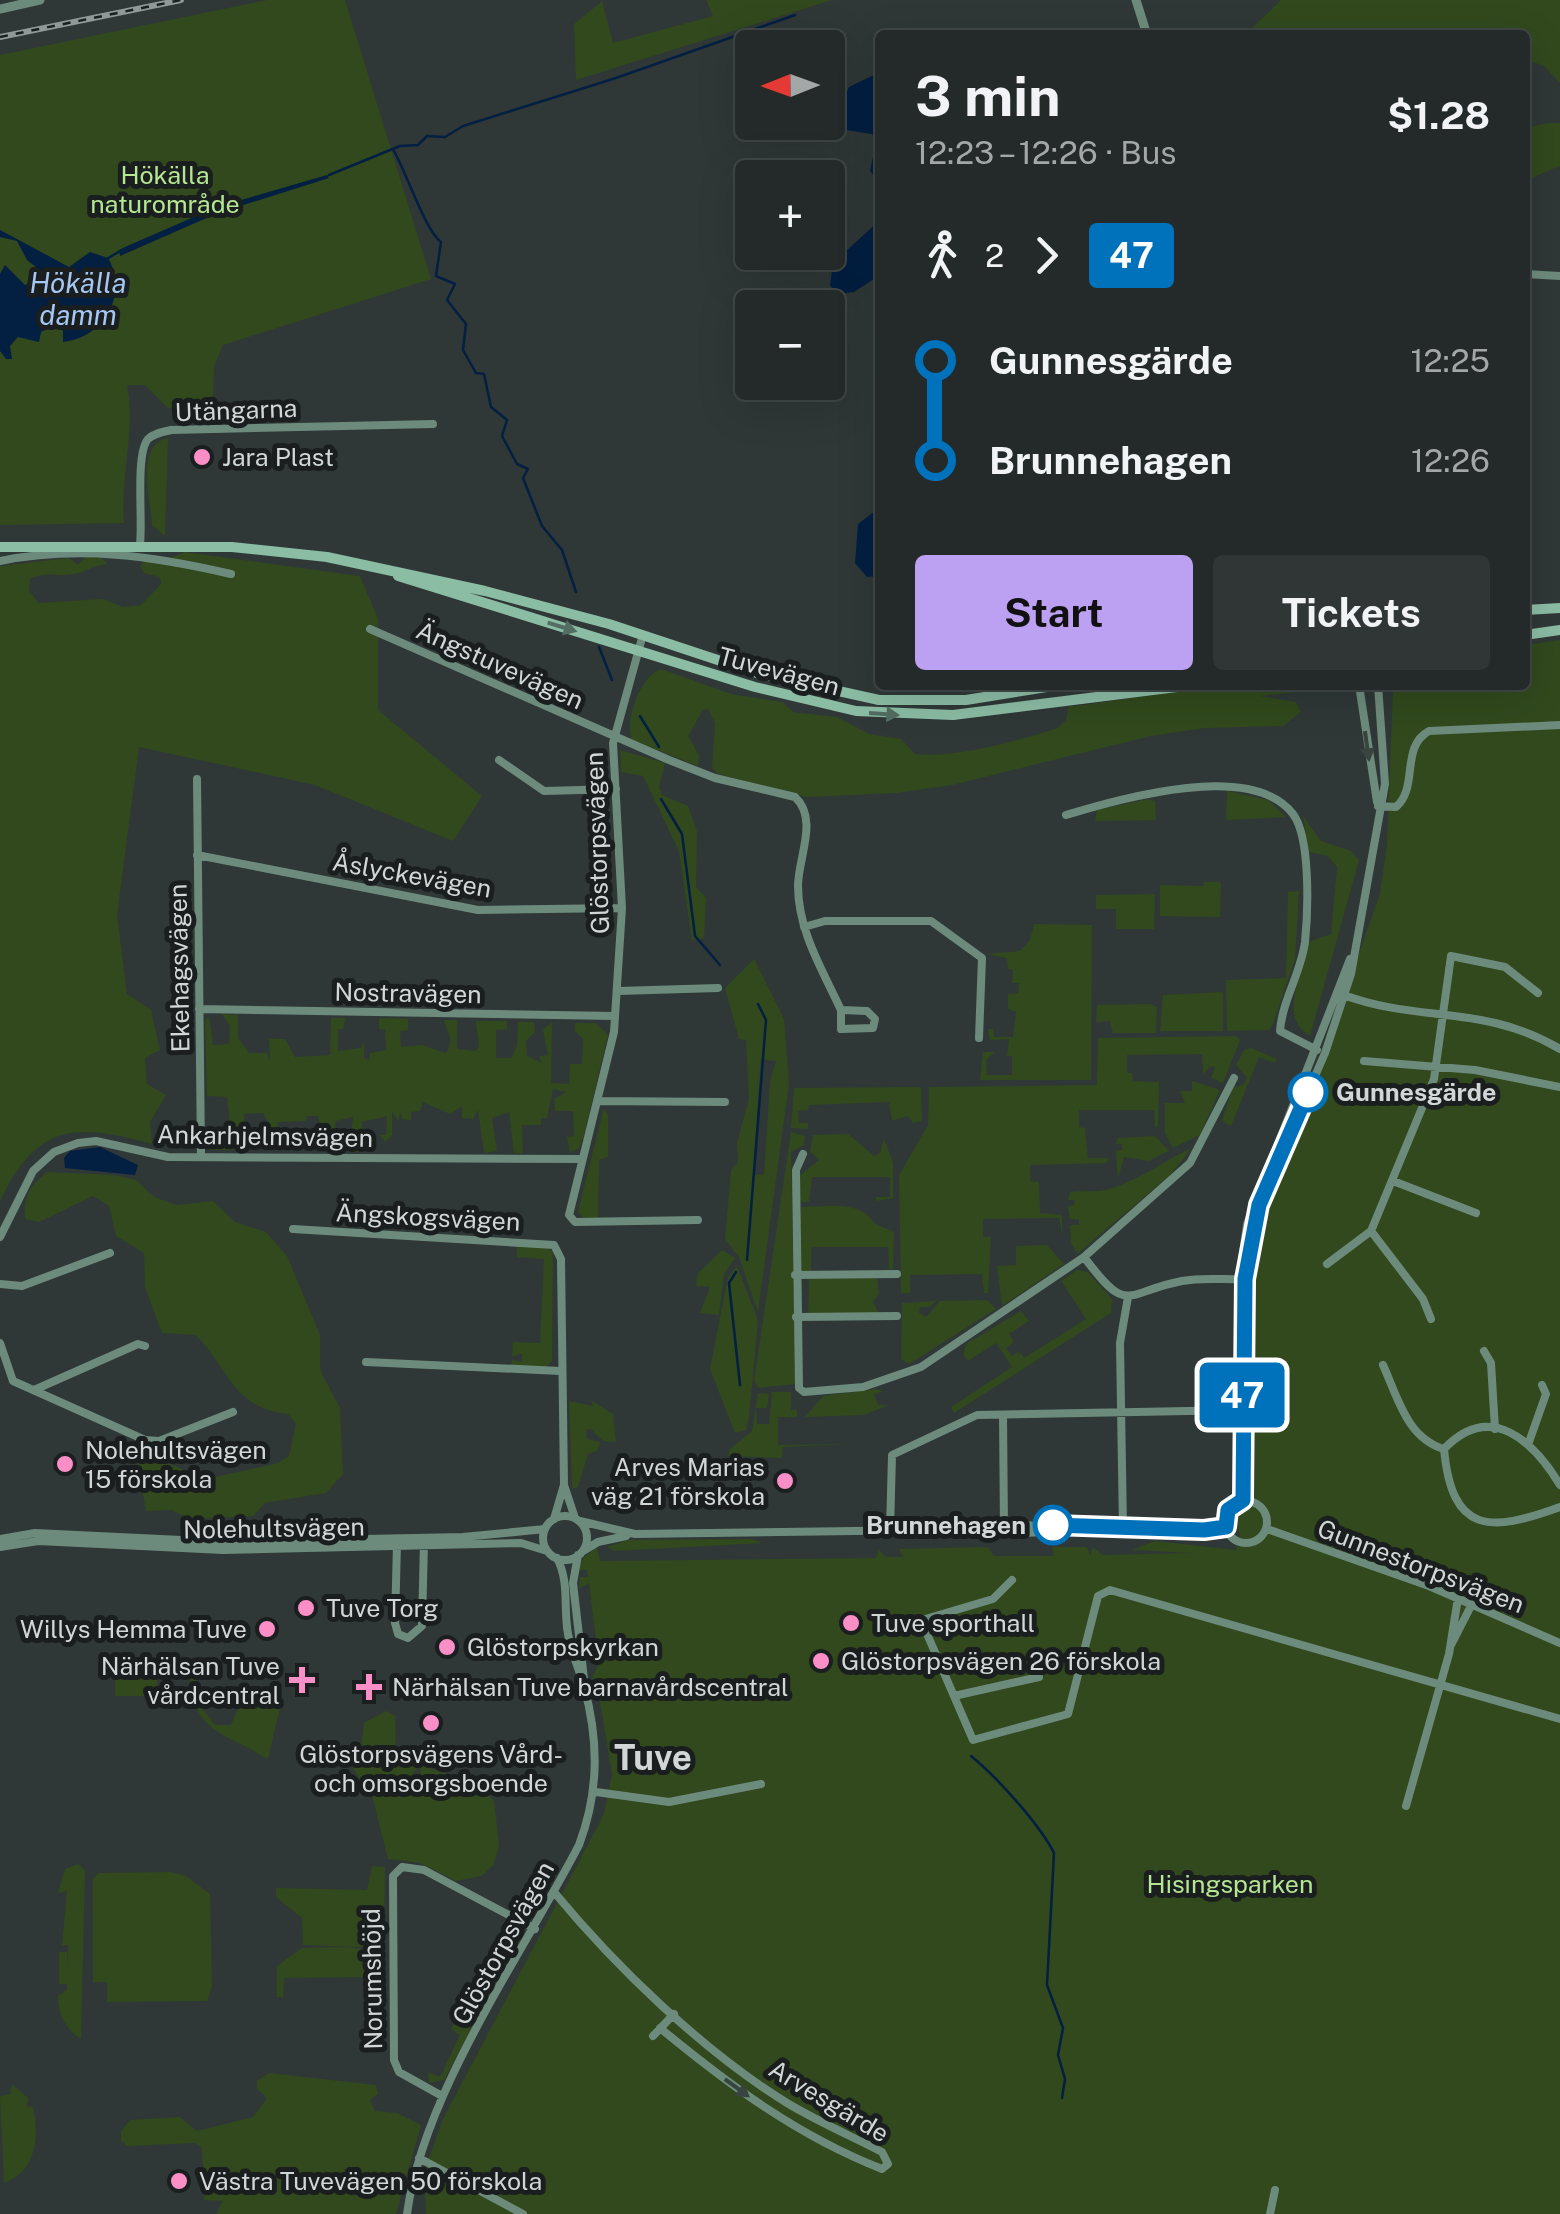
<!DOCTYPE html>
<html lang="en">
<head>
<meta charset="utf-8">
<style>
	:root { --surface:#232a29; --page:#2f3635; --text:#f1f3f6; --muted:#a3a7a8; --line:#404646; --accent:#bca0f2 }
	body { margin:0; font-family:"Public Sans",sans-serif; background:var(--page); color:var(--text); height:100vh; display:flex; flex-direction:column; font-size:38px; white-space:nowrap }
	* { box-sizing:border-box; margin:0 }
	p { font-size:32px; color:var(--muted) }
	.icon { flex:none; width:55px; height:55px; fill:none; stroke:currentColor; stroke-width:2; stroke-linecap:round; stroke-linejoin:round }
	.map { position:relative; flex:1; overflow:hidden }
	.side { position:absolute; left:875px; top:30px; width:655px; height:660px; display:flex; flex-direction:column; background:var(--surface); border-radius:10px; box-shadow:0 10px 40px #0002,0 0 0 2px var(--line) }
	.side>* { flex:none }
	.badge { padding:0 20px; border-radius:8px; font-size:35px; line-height:65px }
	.needle { width:65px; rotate:269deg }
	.tools { position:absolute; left:735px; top:30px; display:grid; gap:20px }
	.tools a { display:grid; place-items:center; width:110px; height:110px; border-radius:10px; background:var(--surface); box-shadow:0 10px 40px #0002,0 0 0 2px var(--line); font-size:50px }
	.map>.badge { position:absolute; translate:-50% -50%; box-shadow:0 0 0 5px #fff }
	.legs { display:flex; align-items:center; gap:15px; height:110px; padding:0 40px; font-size:32px }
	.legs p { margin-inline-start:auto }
	.summary { display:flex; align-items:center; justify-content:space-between; height:170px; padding:0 40px }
	h1 { font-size:55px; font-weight:700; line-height:75px }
	.cta { display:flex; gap:20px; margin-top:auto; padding:20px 40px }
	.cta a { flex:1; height:115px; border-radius:10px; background:var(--accent); color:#111; font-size:40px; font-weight:700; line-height:115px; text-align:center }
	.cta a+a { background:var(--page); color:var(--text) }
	ul { padding:0 40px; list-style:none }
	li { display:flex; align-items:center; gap:35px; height:100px; font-size:38px }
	li i { display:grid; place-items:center; width:15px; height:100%; margin:0 12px; background:currentColor }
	li i::after { content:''; width:25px; height:25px; margin:-12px; border:8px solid; border-radius:50%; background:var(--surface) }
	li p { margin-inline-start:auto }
	li:first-child i { background:linear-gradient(#0000 50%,currentColor 0) }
	li:last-child i { background:linear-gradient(currentColor 50%,#0000 0) }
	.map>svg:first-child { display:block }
</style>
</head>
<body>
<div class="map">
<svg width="1560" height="2214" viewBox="0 0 1560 2214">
	<rect width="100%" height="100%" fill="#2f3837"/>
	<path fill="#31491d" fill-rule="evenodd" d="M267,0h78l86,279 -208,66 -9,21 -1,41 -45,1 -23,-23h-18c9,46 -7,91 -3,138l-124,2v-470z
		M706,0h126l-256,80 -2,-56 28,-23 11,42 100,-27z
		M1281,0h279v83l-16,-17 -19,-7v-24h-187l-4,-7 -89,7z
		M1548,123h12v43l-29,12 -6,12v-62z
		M168,438l-3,98 -13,-11c-2,-25 -17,-81 16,-87z
		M185,552l175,24 18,43v91l104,86 -29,45 -138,-56 -176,-38 -22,168 10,79 24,16 9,40 -15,8 2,26 19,11 -16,27 2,22c-77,-21 -115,-21 -152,57v-635l69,-8 9,7 7,-8 17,1 5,6c-13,1 -22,8 -33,10 -17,3 -27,-3 -44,5l-1,11 9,13 65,-4 20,8 18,-2 20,-21 -1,-7 -16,-4 -4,-7 4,-4 19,-1z
		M1560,640v1574h-1134l-2,-42 19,-53 161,-305 8,-40 -14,-85 3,-9 -6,3 -3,-5 7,-14 -10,-81 -10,6 1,-12h8l-1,-7h-10l6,-12 14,-11 3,14 276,-3 3,-8 7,7h17l-4,-8 89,-2 6,9h60l-2,-9h35l3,8 3,-8 9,8 90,-2 -60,-3 23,-9 81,9 4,-16 -7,-16 14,-10 8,-30 -1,-181 7,-65 119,-338 7,-49 6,-154 4,-6h128v-40z
		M661,669l70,25 51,8 11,10 44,5 32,17 32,5 14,15c40,5 105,-14 143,-26l8,-8 2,-13 159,-22h69l8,1 1,5 -45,5 36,6 5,10 -18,14 -78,2 -54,8 -199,49 -56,8 -90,4 -88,-23 -6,-6 3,-45 -7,-14 -5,1 -15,26 11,19 -1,11 -66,-26c-8,-19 8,-64 29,-71z
		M620,750l45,13 -6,24 3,8 26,11 9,25 -1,56 10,11 -2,40 -12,2 -13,-89 -36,-75 -22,-4z
		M1227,791l41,9 18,17 -60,3z
		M1148,799l7,2 1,19 -61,1 2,-11z
		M1303,816l18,25 30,10 8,9 -49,176c-34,-20 -5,-63 -2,-94l23,-8 6,-67 -9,-11 -19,-4z
		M1204,882h17l-1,35 -60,-1v-31l43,1z
		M1299,891l-4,68 -22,65 -4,6 -42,1 -1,-51 60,-2 2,-86z
		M1155,894l-1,35h-38v-20h-20v-14z
		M1034,924l58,1 -1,155h-111l3,-28h12l-9,8 1,15h25v-19h-5l2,-17 -19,1 -2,-11h5l1,8h19l3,-25 -8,-3v-15l10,-1 1,-10h-7l1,-13 -5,-1 -1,-11 -20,-4 33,-3 10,-11z
		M754,959l30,60 5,64 -31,229 -19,-55 -14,-18 6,-69 7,-8 -1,-19 12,-45 -3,-58 -7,-1 -14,-51zM761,1059l15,2 -6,20 -6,93 -11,1z
		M1223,992v39h-63l3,-36z
		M1151,1004l6,3 -1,26h-43l-3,-12 -14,1 1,-17z
		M222,1014l16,1v23l11,15h18l3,7 -1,-21h16l10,18 35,-2 1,-37h14l-2,11h-5v22l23,-3 3,-7v17l5,2 1,-7 16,-3 -1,-20 -6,-1v-11l29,1v11l-8,1 1,16 21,-2 24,8c10,-15 -1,-24 -2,-33h13v29l18,2 4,-4 -3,-26h31v8l-11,1v28h15l6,-12 1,-24h16l1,10 -9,9 1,15 15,7 -3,-7 9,-1 -5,-25 9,-8 -1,61 18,1 1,-20h12l1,-25 -8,-8v-8h21l12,12 -24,101 -5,12 -9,5 -3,-16 7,-1 -1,-25h-18l-1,-12 12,-7 -13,-3 -6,29h-6v7h-19l1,28h-9l-5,-41 -17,6 5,33 -13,2 -6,-43 -5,9 -11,-1v-12l-12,8 -27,-12 -3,9 -9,1v8l-9,-1 -1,-7 -3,9 -6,-10v24l-7,7 -5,-7h6l1,-19 -25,6 -1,30h-12l4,-35 -17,4 -6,30h-14v-11l8,-4 -6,-20h-11l-1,5 -29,1 6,28 -14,-1v-26l-6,-10 -19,1v36h-35l-3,-23h8l1,8 16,-1 -4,-37 -20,-1 -2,-75 4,-5 4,29 16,-1 1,-18z
		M1236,1036l4,4 -17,43 -12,-5 4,-11 -4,-1 -8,8 -1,-20 -75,1v18h5l1,8 26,1 -1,44 -3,2 -1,-18h-75v17l6,1 3,30h21l-2,5 -77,2v16l9,1 1,31 22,2v21l-3,-18 -76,1v18h8l-3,56h-4l-2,-19 -72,1v18h-9l-2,-118 29,-50 1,-38 168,-2 1,-47z
		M1251,1048l26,11 -2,4 -16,-6 -28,69 -9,-5 11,-34 10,-2 4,-7 -11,-13 8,-15z
		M1192,1081l28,9 -20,45 -27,13 -8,-15v-30h20l-5,-12h12z
		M794,1088l127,-1 1,34 -9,2 -5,-7 -16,5 -3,-19 -80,3 -1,5 -10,1 1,12h9v6l-17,-1z
		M604,1108l4,8v41l-9,3 -1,58h-15l-5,-7z
		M791,1132l14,4 -1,9 -13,7 5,232 -38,4 -4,-7z
		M848,1134l26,22 6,-3 4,-15 9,25v35l-17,3v-4h14v-20h-78l-3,25h-12l2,-26 20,-16 -9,-9 3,-16z
		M1155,1136l14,15 -21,10 -24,-4 -6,22 -2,-28 6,-1v-6h-6l2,-6z
		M1192,1148l-22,27 -93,79 -6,-12 -1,-17h9v-5l-9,-1 -2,-13 6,-1 1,-5h-7l2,-8c12,-2 27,1 39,-3 31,-9 52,-27 83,-41z
		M47,1172l67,3 22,5 18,17 23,8 36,-4 22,21 31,10 21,24 33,79v35l20,38 3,66 -17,19 -61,10 -12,13 -62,3 -20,-9 -25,1 -11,-61 72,29 71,-16 11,-7 7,-32 -8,-10c-55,-6 -57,-42 -92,-79l-34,-2 -17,-46 -1,-34 -28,-17 -7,-30 -16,-10 -54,26 -14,-3c-1,-24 4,-32 22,-47z
		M801,1207c24,0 59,-8 73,16l20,9 -1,37 -16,3 12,-2 -1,-23h-77v24h7l-21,2z
		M1047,1245l17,19 -62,42 -5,-40 19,-1v-19z
		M544,1246l9,6 -1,109 -7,7 -33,-2v-6l10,2v-9l-10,4 1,-15 27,1 4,-84 -27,-2v-10z
		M722,1250l13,8 -11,16 -5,41 -19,-2 10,-26 -14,-1 2,-13z
		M737,1266l21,54 -9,98 -3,12 -11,3 -25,-64 18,-92z
		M1077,1270l11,2 24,27 -1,14 -157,100 -3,-6 61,-40 -16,-24 -28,18 -5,-6 3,-11 55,-33 8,10 -20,13 5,8 -8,6 6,8 7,-5 -2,10 3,-9 4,6 62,-39 -25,-38z
		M877,1278l2,16 -6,8 6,12 -71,2 1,-37z
		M987,1300l9,9 -87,55 -8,-5 1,-56 34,-2 -6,6h-10l-1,6 7,4 14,-16z
		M876,1389l7,2 -9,3 4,11h11l-25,10 -59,2 18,-21z
		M772,1392h19v18h6v7h-19v28l73,-1 -68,3 -1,11 -54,-2 2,-7 22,-18 6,-38 11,1 -2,14h-11l1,16h12z
		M591,1400l22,14 3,28 -13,-1 -12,-12 -5,1 1,9 13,3 -3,9 -9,3 -10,33 -6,2 -3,-88 24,5z
		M751,1539l11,4 -148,8 -7,-4 21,-7z
		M195,1666l3,37 17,22h16l9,-21 41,-1 -13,56c-7,-3 -13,-8 -21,-12 -43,-20 -56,-30 -57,-80z
		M115,1672h42v24h-42z
		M386,1711l9,5 1,39 50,19 2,12 -12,3 -15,-11 -1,-12 -8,8 18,14 3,12 18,-9 1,-15 10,-2 32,26 5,45 -5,19 -12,12 -26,5 -36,-18 -32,-4 -15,-60 -23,-35 1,-9 15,4 -5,-13 3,-23z
		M78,1864l7,6 -4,169c-16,-10 -23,-25 -23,-43l9,-6v-6h-8v-32h8l1,15v-22h-6l5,-54 -9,2 7,-24z
		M372,1866l13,1 -1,81 -81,-3 -1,-27 -26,-21v-9l91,2z
		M171,1872l15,4 24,18 2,92 -5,15 -100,1v-20h-14v-103l5,-6z
		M510,1924l11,6v7l-77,143 -15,3 -1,-11 12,5 20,-42 -9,-6 3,-5 10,4 35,-64 -8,-5 7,-12 9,4 8,-14 -11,-7z
		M348,1947l37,6 -1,45h-11l-3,-21 -86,1 -1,19h-6v-31l25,-18z
		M269,2073l107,12 2,9 -8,6 5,11 22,2 24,12 -25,89h-180l7,-13 -19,-1 -2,-52 -7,-5 -68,3 -6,-6v-9l9,-11 50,-3 17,14 56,-14 14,-19 -10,-9v-8z
		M12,2084l16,14 -1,8 6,1c7,34 2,64 -29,76l-4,-87 10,-2z"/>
	<path fill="#031f41" d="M880,72v111l-10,-12 6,-29 -4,-8 -26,-4 -9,-15 12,-28z
		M327,175l2,3 -111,35 -98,43 -1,-6 6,-3 92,-40z
		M880,220v55l-26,17 -18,2 -6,-9 3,-22z
		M0,230l69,37 21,-15 18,6c21,36 -4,80 -45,84v-11l-8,-6 -14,7 -2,10 -21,-5 -8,9 2,13h-6l-6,-8v-77l5,-9 20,20 21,-10 -19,-15 -10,-19 -17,-4z
		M880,507v69l-13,1 -12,-14 3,-39z
		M100,1147l38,18 -3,10 -70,-7 -1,-10 6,-7z"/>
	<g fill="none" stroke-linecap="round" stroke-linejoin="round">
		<path stroke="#031f41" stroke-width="2.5" d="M394,151c13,23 31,79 47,91l-5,34 19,8 -8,16 19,24 -3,26 13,23 8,1 7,33 16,13 -5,16 15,28 11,5 -5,9 19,48 20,24 14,42
			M329,175l71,-29 18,-1 9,-9 18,1 18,-11 153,-48 179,-63
			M105,260l15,-9
			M599,647l13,33
			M640,716l19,31
			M661,799l21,35 13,102 25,29
			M747,1260l19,-240 -8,-16
			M736,1272l-7,11 11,102
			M971,1756c26,21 69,69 83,97l-7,132 16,43 -5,27 7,24 -3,19"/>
		<path stroke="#6d8b7c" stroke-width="8" d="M1525,274l35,2
			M140,544c3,-23 -5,-90 8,-105 6,-6 15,-7 23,-9l262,-6
			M0,561c79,-16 153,-5 231,13
			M370,629l299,131 46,18 80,19c24,22 3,61 3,89 0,45 25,85 43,124l26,1 8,8 -2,9 -32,1v-19
			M642,638l-29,105 9,165 -8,124 -45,183 6,7 123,-2
			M1359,685l18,117
			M499,760l45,31 72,-2
			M197,779l4,377
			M1378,806l18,1c23,-20 4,-60 33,-76l131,-6
			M1066,815c55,-16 185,-55 227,-1 18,24 15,99 12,128 -4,31 -23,59 -25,89l37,19
			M197,855l281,55 144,-2
			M804,927l21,-6h106l51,37 -3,80
			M618,991l100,-3
			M1341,994c79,30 141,9 219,55
			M199,1009l416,7
			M1364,1061l111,9 85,17
			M597,1101l128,1
			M803,1154l-7,16 3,218 5,4 59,-5 58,-20 163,-110 106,-94 44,-85
			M1393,1181l83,32
			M293,1229l261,16 7,14 3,226 -10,34
			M1371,1231l52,68 8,20
			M0,1237l33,-66 21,-19 24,-9 18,-2 72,16 414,2
			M1084,1257c45,60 40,35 98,24 20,-4 43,-1 63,-2
			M1327,1264l44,-33 63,-152 17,-123 54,11 33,26
			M795,1275l102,-1
			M1245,1279l14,-74 66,-152 26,-79 34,-190 -7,-99
			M0,1284l22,2 88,-33
			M796,1317l101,-1
			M0,1343l13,38 132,59 14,1 74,-29
			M1484,1351l7,12 4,66
			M366,1362l194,9
			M1383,1365c15,33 24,73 61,84
			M34,1390l104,-46 7,2
			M1003,1415l1,114
			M1529,1442l17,-48 -4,-9
			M564,1485l11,33
			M1560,1485c-26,-43 -69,-85 -116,-36 8,85 45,84 116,58
			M1243,1500l-1,-240 5,-36 103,-265
			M1225 1522a21 21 0 1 1 42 0a21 21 0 1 1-42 0Z
			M543 1538a22 22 0 1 1 44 0a22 22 0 1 1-44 0Z
			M580,1521l55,13 369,-5 13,-4 176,6 33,-4
			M1004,1529l13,4 102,-3
			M1123,1529l-3,-186 8,-46
			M1267,1529l162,57 131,57
			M890,1531l2,-76 85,-40 264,-5
			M0,1539l35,-6 188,9 240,-5 82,-8
			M397,1543l-2,80 3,11 10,4 14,-12 2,-84
			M0,1547l38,-6 185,9 298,-7 26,8
			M583,1551l15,-9 28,-6
			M578,1555l-5,28 11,96
			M921,1620l52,120 95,-26 30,-118 12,-6 450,129
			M912,1623l81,-24 19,-19
			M1451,1645l21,-41
			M954,1696l85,-19
			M596,1792l73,10 92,-18
			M1406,1806l43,-152 9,-56
			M554,1892c63,76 149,159 233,211 30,18 64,33 95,49l6,12 -6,5c-84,-33 -153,-84 -222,-141
			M653,2036l21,-22
			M442,2096l-43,-24 -5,-12 -1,-184 9,-9 22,3 111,59
			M419,2158l104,56
			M407,2214c16,-121 115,-259 172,-369 20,-53 20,-104 5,-159 -5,-17 -13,-34 -16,-52 -5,-26 2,-51 -11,-76
			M1270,2214l5,-24"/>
		<path stroke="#6d8b7c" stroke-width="9" d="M1136,0l11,35
			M0,9l40,-9"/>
		<path stroke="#8bbca4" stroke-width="10" d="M0,547h232l95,10 158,34 124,33 148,49 122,27h87l93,-15
			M398,576l357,111 101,24 97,4 240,-30
			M1525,610l35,-2
			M1525,635l35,-5"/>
		<g stroke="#919898" stroke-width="6">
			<path id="rail" d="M0,37l181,-37"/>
		</g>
		<use href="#rail" stroke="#1a1e1e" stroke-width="2.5" stroke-dasharray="8" stroke-linecap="butt"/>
	</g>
	<defs><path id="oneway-solid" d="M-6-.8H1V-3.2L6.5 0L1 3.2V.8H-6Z" transform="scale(2.5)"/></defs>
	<g fill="#526d61">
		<use href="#oneway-solid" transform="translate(562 627) rotate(17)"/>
		<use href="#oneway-solid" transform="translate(884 714) rotate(4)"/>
	</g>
	<g fill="#37443f">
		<use href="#oneway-solid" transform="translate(1367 746) rotate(82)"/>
		<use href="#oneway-solid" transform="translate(737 2088) rotate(36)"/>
	</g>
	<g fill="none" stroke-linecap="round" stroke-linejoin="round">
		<g stroke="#fff" stroke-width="22">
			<path id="line-1" d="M1053,1525l151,5 22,-3 2,-17 15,-10 2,-221 14,-74 49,-113"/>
		</g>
		<use href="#line-1" stroke="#0072bc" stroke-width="15"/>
	</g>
	<g fill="#fa8fc7" stroke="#1a1e1e" stroke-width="4">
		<circle cx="202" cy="457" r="10"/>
		<circle cx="65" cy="1464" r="10"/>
		<circle cx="785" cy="1481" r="10"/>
		<circle cx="306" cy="1608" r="10"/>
		<circle cx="851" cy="1623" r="10"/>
		<circle cx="267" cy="1629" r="10"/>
		<circle cx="447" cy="1647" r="10"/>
		<circle cx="821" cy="1661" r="10"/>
		<path d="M297 1665h10v10h10v10h-10v10h-10v-10h-10v-10h10z"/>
		<path d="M364 1672h10v10h10v10h-10v10h-10v-10h-10v-10h10z"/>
		<circle cx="431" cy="1723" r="10"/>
		<circle cx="179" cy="2181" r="10"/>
	</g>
	<g fill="#fff" stroke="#0072bc" stroke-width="5">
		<circle cx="1308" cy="1092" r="18"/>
		<circle cx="1053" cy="1525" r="18"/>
	</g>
	<g text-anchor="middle" stroke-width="10" stroke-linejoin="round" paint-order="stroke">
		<g font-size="25" fill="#b5e692" stroke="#1a1e1e">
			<text x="165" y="184">Hökälla<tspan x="165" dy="29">naturområde</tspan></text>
			<text x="1230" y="1893">Hisingsparken</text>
		</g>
		<g font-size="25" fill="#d1d7d7" stroke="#1a1e1e">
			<text transform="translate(236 410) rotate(-2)" y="9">Utängarna</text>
			<text transform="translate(500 665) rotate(24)" y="9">Ängstuvevägen</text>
			<text transform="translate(779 671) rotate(15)" y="9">Tuvevägen</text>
			<text transform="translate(597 843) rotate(-92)" y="9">Glöstorpsvägen</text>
			<text transform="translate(412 875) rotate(10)" y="9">Åslyckevägen</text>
			<text transform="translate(179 968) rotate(-91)" y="9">Ekehagsvägen</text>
			<text transform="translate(408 993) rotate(1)" y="9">Nostravägen</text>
			<text transform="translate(265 1136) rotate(1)" y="9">Ankarhjelmsvägen</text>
			<text transform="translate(428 1217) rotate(3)" y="9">Ängskogsvägen</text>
			<text transform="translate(274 1528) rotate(-1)" y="9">Nolehultsvägen</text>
			<text transform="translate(1421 1566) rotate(21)" y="9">Gunnestorpsvägen</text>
			<text transform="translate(503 1943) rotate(-61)" y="9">Glöstorpsvägen</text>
			<text transform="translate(372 1979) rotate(-91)" y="9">Norumshöjd</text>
			<text transform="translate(829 2101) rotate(31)" y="9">Arvesgärde</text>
		</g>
		<g font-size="25" fill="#d1d7d7" stroke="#1a1e1e" text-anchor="start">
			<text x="222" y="466">Jara Plast</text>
			<text x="85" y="1459">Nolehultsvägen<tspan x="85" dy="29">15 förskola</tspan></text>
			<text x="765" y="1476" text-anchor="end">Arves Marias<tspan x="765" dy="29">väg 21 förskola</tspan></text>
			<text x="326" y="1617">Tuve Torg</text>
			<text x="871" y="1632">Tuve sporthall</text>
			<text x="247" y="1638" text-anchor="end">Willys Hemma Tuve</text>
			<text x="467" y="1656">Glöstorpskyrkan</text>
			<text x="841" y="1670">Glöstorpsvägen 26 förskola</text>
			<text x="280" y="1675" text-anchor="end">Närhälsan Tuve<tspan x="280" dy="29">vårdcentral</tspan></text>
			<text x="392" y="1696">Närhälsan Tuve barnavårdscentral</text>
			<text x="431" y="1763" text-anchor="middle">Glöstorpsvägens Vård-<tspan x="431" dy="29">och omsorgsboende</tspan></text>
			<text x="199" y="2190">Västra Tuvevägen 50 förskola</text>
		</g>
		<g font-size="25" font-weight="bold" fill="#d1d7d7" stroke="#1a1e1e" text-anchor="start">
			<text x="1336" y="1101">Gunnesgärde</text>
			<text x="1026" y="1534" text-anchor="end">Brunnehagen</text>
		</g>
		<g font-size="28" font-style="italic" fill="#a6c7f4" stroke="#1a1e1e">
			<text x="78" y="293">Hökälla<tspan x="78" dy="32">damm</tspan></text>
		</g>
		<g font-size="35" font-weight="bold" fill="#d1d7d7" stroke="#1a1e1e">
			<text x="653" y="1770">Tuve</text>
		</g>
	</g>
</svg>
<div class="tools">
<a><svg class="needle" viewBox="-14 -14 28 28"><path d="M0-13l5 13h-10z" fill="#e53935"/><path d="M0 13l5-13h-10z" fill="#a3a7a8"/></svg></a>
<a>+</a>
<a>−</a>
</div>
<b class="badge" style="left:1242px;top:1395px;background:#0072bc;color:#fff">47</b>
<section class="side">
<div class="summary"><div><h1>3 min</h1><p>12:23 – 12:26 · Bus</p></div><b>$1.28</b></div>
<div class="legs"><svg class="icon" aria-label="walk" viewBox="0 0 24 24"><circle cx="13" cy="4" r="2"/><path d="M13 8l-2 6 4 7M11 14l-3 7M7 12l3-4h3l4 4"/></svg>2<svg class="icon" aria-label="forward" viewBox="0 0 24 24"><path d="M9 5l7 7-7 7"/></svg><b class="badge" style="background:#0072bc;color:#fff">47</b></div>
<ul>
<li><i style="color:#0072bc"></i><b>Gunnesgärde</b><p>12:25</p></li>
<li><i style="color:#0072bc"></i><b>Brunnehagen</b><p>12:26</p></li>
</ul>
<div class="cta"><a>Start</a><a>Tickets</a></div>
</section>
</div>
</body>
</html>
